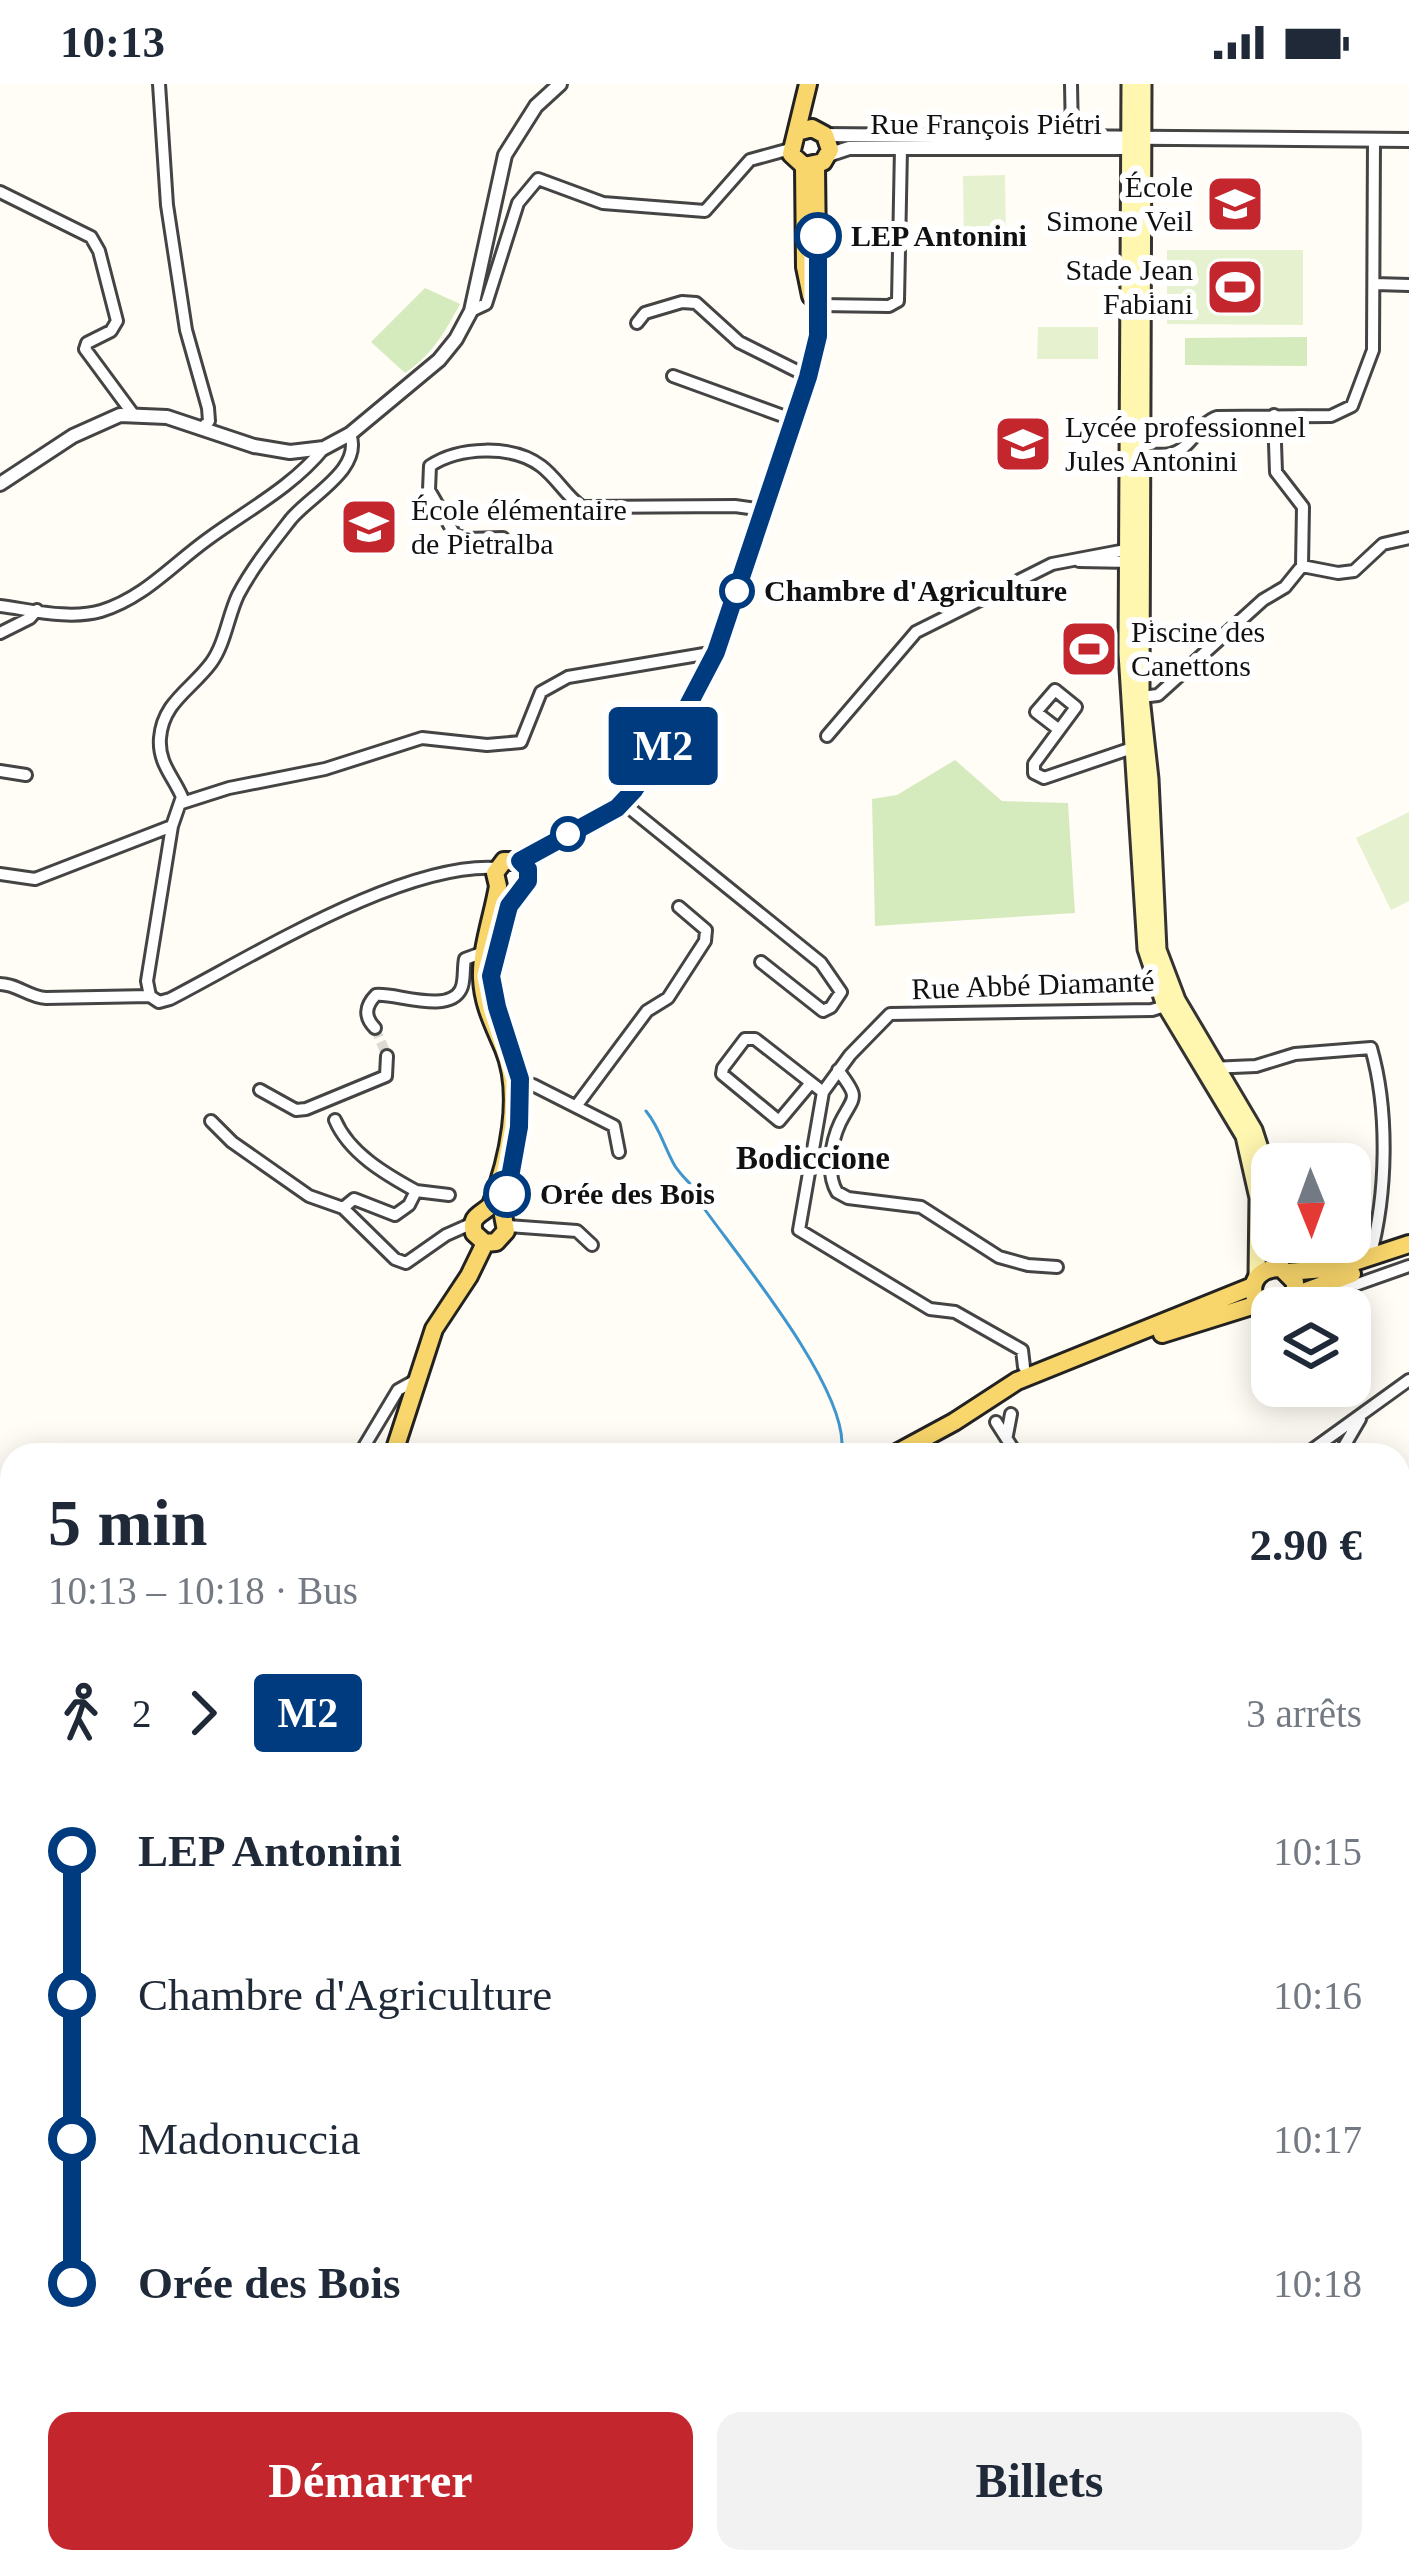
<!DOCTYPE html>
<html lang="fr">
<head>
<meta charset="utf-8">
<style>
	:root { --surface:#fff; --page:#f2f2f3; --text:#1f2937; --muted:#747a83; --accent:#c4262e }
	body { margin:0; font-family:Georgia,serif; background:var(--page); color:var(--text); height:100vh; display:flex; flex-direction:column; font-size:45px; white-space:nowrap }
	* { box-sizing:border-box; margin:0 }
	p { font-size:39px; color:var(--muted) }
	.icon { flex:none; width:66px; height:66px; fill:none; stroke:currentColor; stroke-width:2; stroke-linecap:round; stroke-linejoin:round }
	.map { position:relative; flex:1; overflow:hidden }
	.details { position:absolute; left:0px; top:1359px; width:1410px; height:1131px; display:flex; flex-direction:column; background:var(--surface); border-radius:36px 36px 0 0; box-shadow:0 6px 30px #0003 }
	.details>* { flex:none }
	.badge { padding:0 24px; border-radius:9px; font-size:42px; line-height:78px }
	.needle { width:78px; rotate:179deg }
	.controls { position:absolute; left:1251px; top:1059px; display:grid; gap:24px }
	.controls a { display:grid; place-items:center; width:120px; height:120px; border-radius:24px; background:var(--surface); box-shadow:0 6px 30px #0003; font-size:60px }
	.map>.badge { position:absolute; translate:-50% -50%; box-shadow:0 0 0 6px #fff }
	.legs { display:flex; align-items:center; gap:18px; height:132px; padding:0 48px; font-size:39px }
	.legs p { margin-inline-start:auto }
	.head { display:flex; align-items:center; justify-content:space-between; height:204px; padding:0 48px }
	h1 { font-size:66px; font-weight:700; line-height:90px }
	.primary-button { display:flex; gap:24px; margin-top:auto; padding:24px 48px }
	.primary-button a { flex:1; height:138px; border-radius:24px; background:var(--accent); color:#fff; font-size:48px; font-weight:700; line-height:138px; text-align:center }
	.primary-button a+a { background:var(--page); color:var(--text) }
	ul { padding:0 48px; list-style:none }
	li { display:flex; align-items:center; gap:42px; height:144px; font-size:45px }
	li i { display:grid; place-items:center; width:18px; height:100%; margin:0 15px; background:currentColor }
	li i::after { content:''; width:30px; height:30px; margin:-15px; border:9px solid; border-radius:50%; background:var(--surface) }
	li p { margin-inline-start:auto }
	li:first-child i { background:linear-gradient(#0000 50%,currentColor 0) }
	li:last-child i { background:linear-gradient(currentColor 50%,#0000 0) }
	.status { display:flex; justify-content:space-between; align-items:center; height:84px; padding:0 60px; background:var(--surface); direction:ltr }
	.status svg { height:33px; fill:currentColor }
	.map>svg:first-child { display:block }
</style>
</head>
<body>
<div class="status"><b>10:13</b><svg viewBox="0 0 49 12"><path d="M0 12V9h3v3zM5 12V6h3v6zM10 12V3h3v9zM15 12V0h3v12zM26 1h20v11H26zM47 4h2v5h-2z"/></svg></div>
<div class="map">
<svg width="1409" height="2488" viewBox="0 0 1409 2488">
	<rect width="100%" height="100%" fill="#fffdf5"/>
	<path fill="#d5ebbd" d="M425,204l35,16c-15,28 -28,51 -55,69l-34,-31z
		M1307,253v29l-122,-1v-27z
		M955,676l47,41 66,2 7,110 -200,13 -3,-127 25,-4z
		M817,2478h334l6,10h-360z"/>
	<path fill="#b9dc9c" d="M1409,1913v223l-11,-5v-184z"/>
	<path fill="#e6f2cf" d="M1005,91l1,71 -42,1 -1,-71z
		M1167,166h136v75l-136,-1z
		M1038,243h60v32h-61z
		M1409,728v89l-18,9 -35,-72z"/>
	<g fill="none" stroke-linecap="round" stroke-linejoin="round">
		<path stroke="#3f96cf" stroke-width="3" d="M646,1027c14,17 18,36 29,55 11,17 23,20 28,41 38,53 138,174 139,236
			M12,1891l-3,3 3,23
			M8,2133l4,9
			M79,2478l1,10
			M1233,2478l1,10"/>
		<path stroke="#b9e0f7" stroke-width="10" d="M1398,1554l11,2
			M0,2293l12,2"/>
		<path stroke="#dbdad3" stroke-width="10" stroke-dasharray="10 5" stroke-linecap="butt" d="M375,944l12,28"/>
		<g stroke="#444" stroke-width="16">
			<path id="minor" d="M159,0l8,121 19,125 22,78 1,13 -8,8
				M1071,0l1,51
				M0,108l91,45 8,14 18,70 -6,10 -24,12 -2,6 48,65
				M1375,200l34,1
				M819,221l70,1 9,-5 3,-153
				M471,227l15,-7 32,-101 20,-24 65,24 102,8 45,-51 40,-11
				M637,239l8,-10 37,-11 14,1 43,39 70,35
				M673,292l121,44
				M350,350c13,35 -39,61 -59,85 -18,23 -39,49 -53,76 -10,21 -13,49 -27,68 -20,27 -48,39 -51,75 -2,25 13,38 22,59l-10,29 -25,155 3,15 9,6 11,-3c85,-44 233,-137 327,-131
				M1139,370c10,0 22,2 31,0 21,-4 27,-30 47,-37l114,-1 21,-10 21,-56 1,-210
				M503,454l-37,1 -11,-4 -26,-45 1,-24c28,-19 82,-22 111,0 16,12 25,30 41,41l153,-1 29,4
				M1079,477l53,1
				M1302,482l36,7 16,-2 29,-27 26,-6
				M0,522c32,4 69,14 101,5 43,-13 72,-47 107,-72 41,-30 83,-51 116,-91
				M0,549l30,-15 7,-8
				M1141,613l17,-2 105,-95 22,-13 17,-21 1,-59 -27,-35 -2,-57
				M1058,645l-22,-17 19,-22 21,17 -42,57v9l10,5 94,-32
				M827,652l89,-104 136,-68 79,-15
				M0,687l26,4
				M622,718l199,161 20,29 -10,15 -8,4 -62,-49
				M182,719l47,-15 96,-19 97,-31 65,7 34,-3 20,-50 27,-15 148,-25
				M0,790l35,5 137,-53
				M0,900c17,0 28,13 46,14l104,-2
				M375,944c-11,-11 -10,-22 1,-33 17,-3 73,20 85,-6 4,-8 2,-21 4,-30l19,-7
				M1210,984l46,-2 39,-12 76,-6c18,63 16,146 -1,209
				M838,986c23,30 16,25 2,53 -9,19 -14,51 -3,69l11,6 73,9 78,50 29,8 29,2
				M512,994l21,7 81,41 5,26
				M810,1000l-31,37 -57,-47 1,-6 22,-29h10l68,53
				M260,1006l36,20 10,-1 80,-33 1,-20
				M577,1021l70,-94 21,-13 37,-57 1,-11 -27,-23
				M335,1036c14,33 50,54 81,71l-7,14 -14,10 -41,-16 -11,9
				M211,1037l21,21 77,54 34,12 52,51 11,4 40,-28 27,-12
				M416,1107l33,4
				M507,1142l70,5 15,14
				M1341,1198l17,2 51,-18
				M1024,1283l-2,-17 -67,-38 -25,-3 -131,-79 24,-138 27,-37 40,-41 262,-4 16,-5
				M996,1338l21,33
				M1007,1351l4,-21
				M359,1371l39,-65 18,-10
				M1305,1371l104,-75
				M1339,1371l21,-36
				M1398,1451l11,-4
				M1398,1528l11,4
				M1398,1858l11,-27
				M181,2478l1,10
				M348,2478l3,10
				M1361,2478l5,10"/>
		</g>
		<g stroke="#444" stroke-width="18">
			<path id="tertiary" d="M825,51l584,5
				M828,71l21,-7h281l6,-4
				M0,400l73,-48 47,-21 47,2 87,29 36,6 34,-4 26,-14 89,-74 17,-21 15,-28 34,-156 31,-49 24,-22"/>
		</g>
		<g stroke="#333" stroke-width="21">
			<path id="secondary" d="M1130,0l-3,569 19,296 18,54 80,133 14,62 -1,78
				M1143,0l-2,613 9,82 8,171 19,50 77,130 11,34 7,59
				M1274,1158l7,26
				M0,1762l12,-6"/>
		</g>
		<g stroke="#222" stroke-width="22">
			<path id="primary" d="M797,48l15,-4 13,7 5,15 -7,12 -19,4 -13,-12 17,-70
				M804,82l1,101 6,29
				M497,859l12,-37 19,-25v-11l-8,-9
				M485,1159l-11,-10c-5,-18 8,-18 17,-28 17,-44 32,-110 13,-156 -10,-24 -21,-44 -22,-71 -1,-30 11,-62 16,-92l-3,-13 9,-12h16l97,-53 17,-18 49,-73 33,-65 93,-275 9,-41 -2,-170
				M485,1159l11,-1 10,-11 -3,-16 6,-36
				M1288,1188l48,-4 73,-24
				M1295,1211l57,-21
				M1272,1227c-30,-11 -22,-44 9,-43l14,14v13l-10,13
				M1162,1250l96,-30
				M393,1371l41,-126 35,-53 16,-33
				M893,1371l61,-33 63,-41 236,-95
				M0,1855l12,-9"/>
		</g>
		<use href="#minor" stroke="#fff" stroke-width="10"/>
		<use href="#tertiary" stroke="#fff" stroke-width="12"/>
		<use href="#secondary" stroke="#fff6b0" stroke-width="15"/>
		<use href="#primary" stroke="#f9d66b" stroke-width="16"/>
	</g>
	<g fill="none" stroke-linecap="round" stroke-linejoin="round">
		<g stroke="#fff" stroke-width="27">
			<path id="line-1" d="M507,1110l12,-67 1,-48 -23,-72 -6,-31 18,-70 19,-25v-12l-8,-8 97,-53 17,-18 48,-73 34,-65 92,-275 10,-41v-100"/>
		</g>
		<use href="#line-1" stroke="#003b80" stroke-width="18"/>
	</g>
	<defs>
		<g id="school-square" transform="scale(3)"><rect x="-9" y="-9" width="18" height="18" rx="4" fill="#c4262e" stroke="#fff"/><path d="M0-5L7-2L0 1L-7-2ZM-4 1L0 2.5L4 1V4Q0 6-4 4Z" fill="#fff"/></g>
		<g id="stadium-square" transform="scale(3)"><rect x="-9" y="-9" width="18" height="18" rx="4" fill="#c4262e" stroke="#fff"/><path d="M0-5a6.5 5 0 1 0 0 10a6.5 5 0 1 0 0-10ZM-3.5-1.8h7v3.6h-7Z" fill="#fff"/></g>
	</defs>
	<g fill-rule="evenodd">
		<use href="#school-square" x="1235" y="120"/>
		<use href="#stadium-square" x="1235" y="203"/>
		<use href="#school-square" x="1023" y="360"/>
		<use href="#school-square" x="369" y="443"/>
		<use href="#stadium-square" x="1089" y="565"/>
	</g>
	<g fill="#fff" stroke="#003b80" stroke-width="6">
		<circle cx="818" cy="152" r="21"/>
		<circle cx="737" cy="507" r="15"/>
		<circle cx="568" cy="750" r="15"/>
		<circle cx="507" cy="1110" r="21"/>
	</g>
	<g text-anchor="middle" stroke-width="12" stroke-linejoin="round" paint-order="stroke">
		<g font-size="30" fill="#111" stroke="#fff">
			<text x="986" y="50">Rue François Piétri</text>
			<text transform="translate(1033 901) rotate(-2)" y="10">Rue Abbé Diamanté</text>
		</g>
		<g font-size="30" fill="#111" stroke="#fff" text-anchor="start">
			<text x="1193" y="113" text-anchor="end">École<tspan x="1193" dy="34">Simone Veil</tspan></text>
			<text x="1193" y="196" text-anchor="end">Stade Jean<tspan x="1193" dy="34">Fabiani</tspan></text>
			<text x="1065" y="353">Lycée professionnel<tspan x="1065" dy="34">Jules Antonini</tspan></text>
			<text x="411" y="436">École élémentaire<tspan x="411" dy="34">de Pietralba</tspan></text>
			<text x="1131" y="558">Piscine des<tspan x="1131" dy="34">Canettons</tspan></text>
		</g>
		<g font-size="30" font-weight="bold" fill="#111" stroke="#fff" text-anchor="start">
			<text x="851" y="162">LEP Antonini</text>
			<text x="764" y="517">Chambre d'Agriculture</text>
			<text x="540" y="1120">Orée des Bois</text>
		</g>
		<g font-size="33" font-weight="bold" fill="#111" stroke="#fff">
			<text x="813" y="1085">Bodiccione</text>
		</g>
	</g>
</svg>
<div class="controls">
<a><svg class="needle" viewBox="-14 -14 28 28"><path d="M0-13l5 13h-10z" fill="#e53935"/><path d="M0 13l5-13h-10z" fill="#747a83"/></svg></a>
<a><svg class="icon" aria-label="layers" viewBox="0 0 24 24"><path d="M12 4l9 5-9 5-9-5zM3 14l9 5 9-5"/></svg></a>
</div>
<b class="badge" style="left:663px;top:662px;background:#003b80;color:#fff">M2</b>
<section class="details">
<div class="head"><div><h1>5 min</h1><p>10:13 – 10:18 · Bus</p></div><b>2.90 €</b></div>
<div class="legs"><svg class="icon" aria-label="walk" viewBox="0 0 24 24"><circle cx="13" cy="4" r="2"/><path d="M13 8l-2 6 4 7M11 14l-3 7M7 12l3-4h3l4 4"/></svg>2<svg class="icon" aria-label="forward" viewBox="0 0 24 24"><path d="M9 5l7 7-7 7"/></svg><b class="badge" style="background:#003b80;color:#fff">M2</b><p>3 arrêts</p></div>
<ul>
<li><i style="color:#003b80"></i><b>LEP Antonini</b><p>10:15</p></li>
<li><i style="color:#003b80"></i><span>Chambre d'Agriculture</span><p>10:16</p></li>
<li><i style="color:#003b80"></i><span>Madonuccia</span><p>10:17</p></li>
<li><i style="color:#003b80"></i><b>Orée des Bois</b><p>10:18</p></li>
</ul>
<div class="primary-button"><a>Démarrer</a><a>Billets</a></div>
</section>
</div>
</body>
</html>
